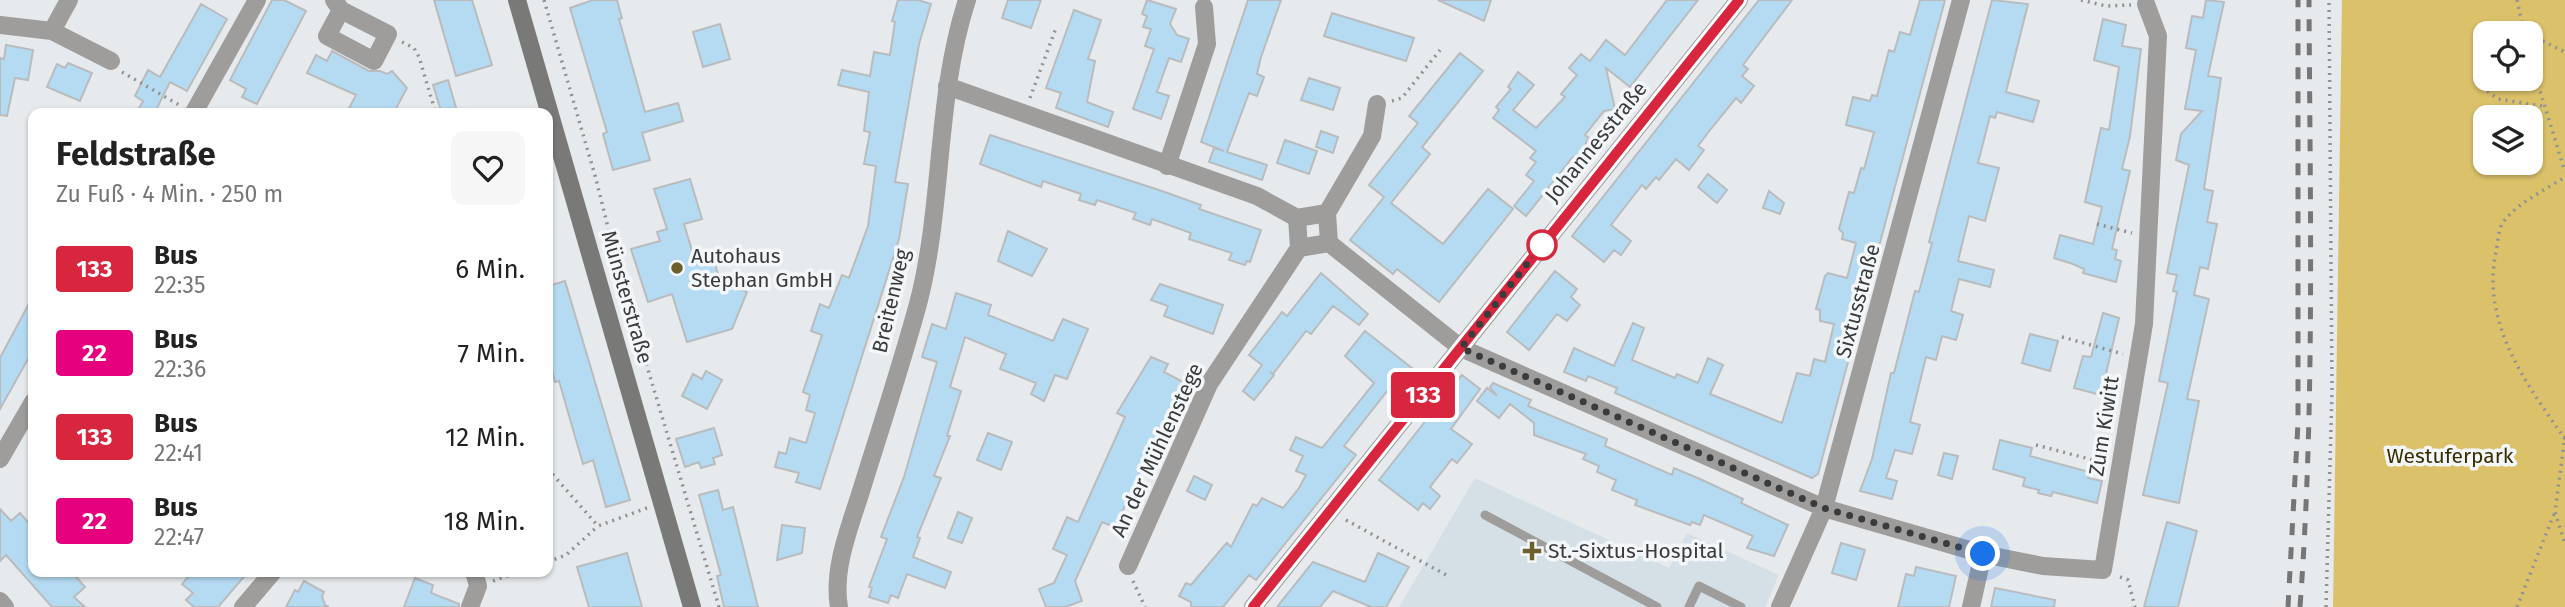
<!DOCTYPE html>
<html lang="de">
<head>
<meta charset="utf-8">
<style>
	:root { --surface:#fff; --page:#f6f6f6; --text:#222; --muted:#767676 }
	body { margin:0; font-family:"Fira Sans",sans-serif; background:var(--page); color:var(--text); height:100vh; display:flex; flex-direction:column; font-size:26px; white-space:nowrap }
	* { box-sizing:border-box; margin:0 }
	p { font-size:23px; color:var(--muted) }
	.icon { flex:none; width:38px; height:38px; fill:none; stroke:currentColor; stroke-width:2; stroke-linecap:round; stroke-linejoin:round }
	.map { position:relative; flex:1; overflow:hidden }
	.side { position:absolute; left:28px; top:108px; width:525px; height:469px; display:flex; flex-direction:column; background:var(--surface); border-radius:14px; box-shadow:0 2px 5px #0004 }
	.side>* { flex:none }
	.badge { padding:0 14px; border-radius:5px; font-size:24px; line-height:46px }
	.controls { position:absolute; left:2473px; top:21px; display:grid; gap:14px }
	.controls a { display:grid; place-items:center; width:70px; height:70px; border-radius:14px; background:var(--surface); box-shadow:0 2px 5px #0004; font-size:35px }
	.you { position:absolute; width:35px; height:35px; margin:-18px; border:5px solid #fff; border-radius:50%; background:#1a73e8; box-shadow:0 0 0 10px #1a73e833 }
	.map>.badge { position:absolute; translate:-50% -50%; box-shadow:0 0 0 4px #fff }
	.round { display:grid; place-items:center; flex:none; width:74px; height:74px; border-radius:14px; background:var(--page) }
	.summary { display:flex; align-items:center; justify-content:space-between; height:119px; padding:0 28px }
	h1 { font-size:33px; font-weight:700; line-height:52px }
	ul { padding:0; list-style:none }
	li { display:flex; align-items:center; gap:21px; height:84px; padding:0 28px }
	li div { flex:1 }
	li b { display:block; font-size:26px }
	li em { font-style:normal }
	li .badge { min-width:77px; font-weight:700; text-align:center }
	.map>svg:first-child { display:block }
</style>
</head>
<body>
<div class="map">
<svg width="2565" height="607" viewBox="0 0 2565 607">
	<rect width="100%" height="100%" fill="#e7eaec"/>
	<path fill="#d5e0e6" d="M1475,478l194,90 18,-35 92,42 -14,32h-366z"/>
	<path fill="#dbc26a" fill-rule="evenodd" d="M2342,0h223v607h-232zM2530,33v46h-45v-46zM2530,117v46h-45v-46z"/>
	<path fill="#b5dbf2" stroke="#b9bcbe" stroke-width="2" d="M272,0h12l22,11 -49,93 -15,-7 4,-8 -16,-9z
		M434,0h38l20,65 -36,11z
		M593,0h24l5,18 -3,1 26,93 33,-9 5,18 -41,12 8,27 -37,10 -10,-36 4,-2 -37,-124z
		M898,0h20l13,4 -12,40 -24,138 13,2 -9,55 -79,250 -24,-7 3,-9 -24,-6 4,-15 7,2 4,-16 16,5 9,-30 -9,-3 4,-15 -7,-3 19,-57 -11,-4 9,-27 9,4 13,-33 7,3 19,-52 8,-60 -12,-2 6,-32 -6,-1 5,-39 -31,-7 4,-15 28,6 4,-24 16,3 5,-33 -3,-1z
		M1008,0h33l-10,28 -29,-10z
		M1147,0l29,9 -6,15 7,11 12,4 -8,23 -12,-4 -12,34 12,4 -8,23 -28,-10 21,-60 -9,-3 6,-17 -8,-2 4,-11 -5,-2z
		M1248,0h33l-20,57 -4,17 7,3 -7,19 -8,-3 -22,59 40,13 -5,15 -53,-18 5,-14 10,3 -23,-9z
		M1438,0h53l-7,21z
		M1667,0h31l-68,87 -24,-19 9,41 -11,2 -19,24 4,3 -9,15 -8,5 -46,58 -12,-10 20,-25 -8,-6 10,-13 -6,-4 6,-7 -43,-33 6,-8 -3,-3 15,-18 -3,-2 10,-15 16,13 -21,25 23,18 29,-31 -4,-3 16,-19 -8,-7 12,-14 9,7 16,-21 19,15z
		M1759,0h33l-49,65 5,4 -6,7 12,10 -13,17 -5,-5 -26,32 -12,16 6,4 -15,20 -13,-11 -17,21 -3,-3 -10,12 -4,-4 -31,40 20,16 -10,14 -7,-5 -10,12 -32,-26z
		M1920,0h25l-127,474 -6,4 -197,-85 2,-5 -29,-12 -2,5 -22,-9 10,-24 40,18 19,-43 11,5 -12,32 43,18 2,-4 21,9 10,-25 15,7 -13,29 72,29 15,-50 13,3 4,-17 11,3 9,-38 -14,-3v-11l-4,-1 9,-33 3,-3 19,5 9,-35 -14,-4 1,-6 -4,-4 10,-37 5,1 7,-25 3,1 10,-37 -28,-7 7,-28 17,4 2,-6 5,1 12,-46 5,2 6,-20 10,3z
		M1992,0l36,4 -22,88 33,9 -6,21 -36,-10 -2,6 -5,-2 -12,47 21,5 -14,53 -16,-5 -11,45 36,9 -4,17 -31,-8 -8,32 12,4 -7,25 -14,-4 -6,24 -10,-3 -16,65 10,3 -8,29 -17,-4 -9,28 11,3 -5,18 -32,-8 12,-32 19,-86h3l21,-82 4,1 13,-49 -3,-1z
		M2206,0l18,2 -16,74 13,2 -17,111 9,2 -6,31 10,2 -9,45 -8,-2 -6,28 15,4 -22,100 12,2 -20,102 -36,-8 25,-112 -9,-2 18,-89 -4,-1 4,-16 -10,-2 22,-108 -13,-5 5,-26 21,-23 -17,-2 11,-59 -10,-2 6,-32 11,2z
		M201,4l26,15 -40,72 -17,-9 -16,32h-18l7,-13 -8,-5 13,-26 12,7z
		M1074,10l27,10 -13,39 7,2 -8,41 26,10 -5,15 -52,-19 5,-15 -15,-5z
		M1332,13l82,25 -8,23 -82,-25z
		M2103,19l23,6 -4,21 19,3 -11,87 -8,33 8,2 -18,78 5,1 -2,9 6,2 -5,21 -33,-9 1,-4 -11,-5 -19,-6 6,-23 33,9 9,-37 -17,-5 16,-74 8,2 10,-63 -25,-7z
		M720,24l10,35 -27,8 -10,-35z
		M6,45l27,5 -5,30 -13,-2 -8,38 -7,-1v-57l4,1z
		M332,51l37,20h11l7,3 5,-3 15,17 -14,26h-47l10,-19 -49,-22 9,-18 11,6z
		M1460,53l23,18 -61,76 8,7 -39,49 52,41 45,-55 25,20 -74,93 -42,-33 -4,5 -43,-34 34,-43 -15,-12 49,-62 -9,-7z
		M68,63l24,10 -12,28 -33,-14 10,-23 8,4z
		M1309,78l31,10 -7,22 -32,-10z
		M448,80l9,31 -15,3 -9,-29z
		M1321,131l17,6 -5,16 -17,-6z
		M990,135l172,56 39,14 -2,4 62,21 -11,32 -3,-1 -2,4 -16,-5 3,-7 -43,-14 2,-6 -39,-14 -2,6 -17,-6 3,-6 -39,-13 -2,5 -16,-5 2,-6 -38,-13 -2,6 -61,-23z
		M1285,140l32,11 -8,23 -32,-11z
		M1708,174l19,16 -10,13 -19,-16z
		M690,179l12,40 -18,5 10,33 18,-5 9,34 15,-5 3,8 8,3 -15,37 -45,13 -15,-48 -24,8 -17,-53 29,-8 -3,-9 10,-3 -13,-40z
		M1769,191l15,12 -4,11 -17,-6z
		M1008,231l39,18 -15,27 -34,-15z
		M1555,271l22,18 -6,8 9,8 -13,16 -10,-7 -28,36 -22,-18z
		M1321,273l47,41 -9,11 -26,-19 -22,28 -5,-3 -33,43 -3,-2 4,3 -20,25 -11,-9 19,-26 -13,-10 33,-43 5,4z
		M565,281l65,219 -24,7 -13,-47 -10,4 -24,-83 -4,1 -7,-26v-70z
		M1160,284l63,21 -10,29 -49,-18 4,-10 -17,-6z
		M956,293l35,12 -3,10 65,26 10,-22 25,10 -21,50 -12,-4 -11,26 -13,-7 5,-11 -36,-14 6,-15 -41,-17 -15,50 11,4 -14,45h3l-16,40 7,2 -24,59 3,1 -7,19 38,15 -6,16 -38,-14 -9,24 -7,-3 -3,8 -19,-6 3,-9 -3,-1 18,-48 -6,-2 23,-60 33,-115 -15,-5 10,-33 14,5z
		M33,296v54l-33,59v-51z
		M2103,313l16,5 -18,77 -27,-7 9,-32 8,1z
		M1365,331l48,38 -20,25 -5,-4 -44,56 12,9 -100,125 -7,-5 -26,32h-32v-5l-12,-6 7,-13 5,2 33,-39 3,-3 4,4 22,-43 4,2 5,-8 21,10 16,-20 7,-13 -10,-4 7,-15 -13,-6 6,-13 26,11 52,-65 -29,-27z
		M2030,334l28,7 -8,30 -28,-8z
		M1151,357l17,7 -4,8 19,10 -46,96 -3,8 3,1 -8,18 -3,-1 -12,23 -12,-5 -27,59 7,20 -17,6h-19l-7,-18 15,-6 13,-28 -14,-6 14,-32 11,5 47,-105 -8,-4z
		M706,371l16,9 -15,29 -25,-13 11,-22 9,5z
		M1462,375l18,14 -29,40 21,15 -15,19 -5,-4 -22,28 10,9 -10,13 -7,-6 -5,7 -39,-30z
		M1493,383l38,17 -3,6 79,33 -2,7 67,29 2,-7 26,11 43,20 -2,4 47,22 -14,31 -27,-8 6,-12 -49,-21 -4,10 -8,-3 -2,3 -55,-20 2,-5 -25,-10 4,-10 -19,-8 2,-6 -16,-7 3,-5 -52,-19v-12l-24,-19 -11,14 -22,-17 10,-13 10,8 -7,-9z
		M714,428l8,27 -9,3 2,6 -14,4 -2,-6 -14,5 -9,-28z
		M988,433l24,9 -11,28 -24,-10z
		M2000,440l32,8 -2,8 59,16 -1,6 14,3 -5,22 -44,-11 -2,4 -13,-3 1,-3 -16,-4 2,-8 -32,-9z
		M1944,453l14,3 -6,23 -14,-4z
		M1194,476l18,9 -7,15 -18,-9z
		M718,490l5,20 10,-3 25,100h-34l-7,-31 4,-1 -22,-80z
		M0,509l11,12 9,-8 13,15v44h39l13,15 -11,10 11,10h-33l-46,-52 -6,6z
		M958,512l14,6 -10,25 -14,-5z
		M2167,522l30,9 -19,76h-34z
		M782,525l23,3 -3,25 -25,7z
		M1841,543l24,7 -9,30 -24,-7z
		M627,553l15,54h-53l-12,-40z
		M1378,553l31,14 -23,40h-15l-38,-16 -13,16h-43l36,-45 52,20z
		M1916,567l40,9 -7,31h-51l8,-33 8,2z
		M192,572h56l-30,35h-24l-8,-7 7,-7 -11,-9z
		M415,578l18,7 -2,8 28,11v3h-55z
		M304,581l20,11 -2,4 3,9 4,2h-43l9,-17 3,2z
		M1995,588l60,12 -1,7h-63z"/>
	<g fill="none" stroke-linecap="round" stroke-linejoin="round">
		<path stroke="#909293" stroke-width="3.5" stroke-dasharray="2 5" stroke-linecap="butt" d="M544,0l52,179 24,97 99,331
			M2081,0l25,6 25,-1
			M2517,0l7,33
			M2530,35l35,17
			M402,42l12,6 5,9 17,57
			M2485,56l-9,17 2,11 20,15 45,7
			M2530,58l35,114
			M122,72l57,33
			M1030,98l26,-70
			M1392,101l10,-3 38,-48
			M2097,224l35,9
			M2062,337l61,17
			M2565,436l-10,76 10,32
			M2565,439c-39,-56 -84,-115 -69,-187 2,-9 2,-24 8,-31 15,-19 41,-31 61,-44
			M2036,445l69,18
			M548,469l50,57 49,-18
			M1346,520l102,56
			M548,562l18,-7 32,-29
			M2120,577l8,3 7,27
			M493,581l25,-9
			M1133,581l12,26
			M2326,607l6,-215 -3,-392
			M2517,607l37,-93"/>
		<path stroke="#9e9d9c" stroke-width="9" d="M1485,515l172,92
			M1689,607l10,-21 42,21"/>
		<path stroke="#9e9d9c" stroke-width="18" d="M334,0l7,10 47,24 -14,27 -47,-25 14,-26
			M0,25l52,6 59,30
			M52,31l17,-31
			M947,86l310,110 40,22
			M193,114l64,-114
			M1167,166l40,-122 -3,-37
			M1327,213l45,-77 5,-32
			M1329,243l-30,5 -2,-30 30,-5 2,30 132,105 363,160 159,46 60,12 60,4 41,-246 14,-288 -12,-32
			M0,459l33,-57
			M1128,566l81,-182 90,-136
			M0,601l5,6
			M243,607l30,-35
			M470,607l8,-21 -4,-14
			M839,607c-7,-39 12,-83 23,-119 19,-61 39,-122 56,-184 26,-99 17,-206 49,-304
			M1253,607l486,-607
			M1780,607l44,-99 137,-508
			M1971,607l12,-53"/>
		<path stroke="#797977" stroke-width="18" d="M517,0l175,607"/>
		<path stroke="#757678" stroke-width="5" stroke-dasharray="12 12" stroke-linecap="butt" d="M2288,607l10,-184v-423
			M2300,607c15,-202 10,-405 9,-607"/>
	</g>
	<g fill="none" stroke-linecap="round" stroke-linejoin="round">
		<g stroke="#fff" stroke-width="16">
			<path id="line" d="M1253,607l486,-607"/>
		</g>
		<use href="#line" stroke="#d7263d" stroke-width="10"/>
		<path stroke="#3a3b3c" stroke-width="7" stroke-dasharray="0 12.6" d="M1542,245l-81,103 363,160 159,46"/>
	</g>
	<circle fill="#fff" stroke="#d7263d" stroke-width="3.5" cx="1542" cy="245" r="14"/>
	<g fill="#6e602d" stroke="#f4f7f9" stroke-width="2.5">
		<circle cx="677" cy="268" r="7"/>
		<path d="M1528.5 540.5h7v7h7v7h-7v7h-7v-7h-7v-7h7z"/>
	</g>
	<g text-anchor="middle" stroke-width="7" stroke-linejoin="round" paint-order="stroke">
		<g font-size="21" fill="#3a3b3c" stroke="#f4f7f9">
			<text transform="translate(1596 142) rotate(-51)" y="7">Johannesstraße</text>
			<text transform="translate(627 297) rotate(74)" y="7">Münsterstraße</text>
			<text transform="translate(891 301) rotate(-77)" y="7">Breitenweg</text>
			<text transform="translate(1858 301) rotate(-75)" y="7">Sixtusstraße</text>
			<text transform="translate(2104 426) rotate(-81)" y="7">Zum Kiwitt</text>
			<text transform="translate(1157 450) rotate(-65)" y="7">An der Mühlenstege</text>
		</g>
		<g font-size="21" fill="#3a3b3c" stroke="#f4f7f9" text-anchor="start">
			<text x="691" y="263">Autohaus<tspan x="691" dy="24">Stephan GmbH</tspan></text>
			<text x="1548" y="558">St.-Sixtus-Hospital</text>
		</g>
		<g font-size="21" fill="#392e00" stroke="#f4f7f9">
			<text x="2450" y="463">Westuferpark</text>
		</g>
	</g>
</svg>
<div class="controls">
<a><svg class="icon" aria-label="locate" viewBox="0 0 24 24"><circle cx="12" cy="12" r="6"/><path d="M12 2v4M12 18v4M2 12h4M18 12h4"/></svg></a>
<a><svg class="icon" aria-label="layers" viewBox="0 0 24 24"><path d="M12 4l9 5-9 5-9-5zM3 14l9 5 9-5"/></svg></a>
</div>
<div class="you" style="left:1983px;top:554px"></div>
<b class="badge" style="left:1423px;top:395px;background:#d7263d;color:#fff">133</b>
<section class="side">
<div class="summary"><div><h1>Feldstraße</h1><p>Zu Fuß · 4 Min. · 250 m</p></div><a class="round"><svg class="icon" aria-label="heart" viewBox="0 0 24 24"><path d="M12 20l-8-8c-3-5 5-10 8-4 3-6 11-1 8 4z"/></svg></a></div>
<ul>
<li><span class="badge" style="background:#d7263d;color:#fff">133</span><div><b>Bus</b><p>22:35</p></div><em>6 Min.</em></li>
<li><span class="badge" style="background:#e6007e;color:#fff">22</span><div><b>Bus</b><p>22:36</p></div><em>7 Min.</em></li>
<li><span class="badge" style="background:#d7263d;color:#fff">133</span><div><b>Bus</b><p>22:41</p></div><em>12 Min.</em></li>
<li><span class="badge" style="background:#e6007e;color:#fff">22</span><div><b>Bus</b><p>22:47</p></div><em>18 Min.</em></li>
</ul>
</section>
</div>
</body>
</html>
